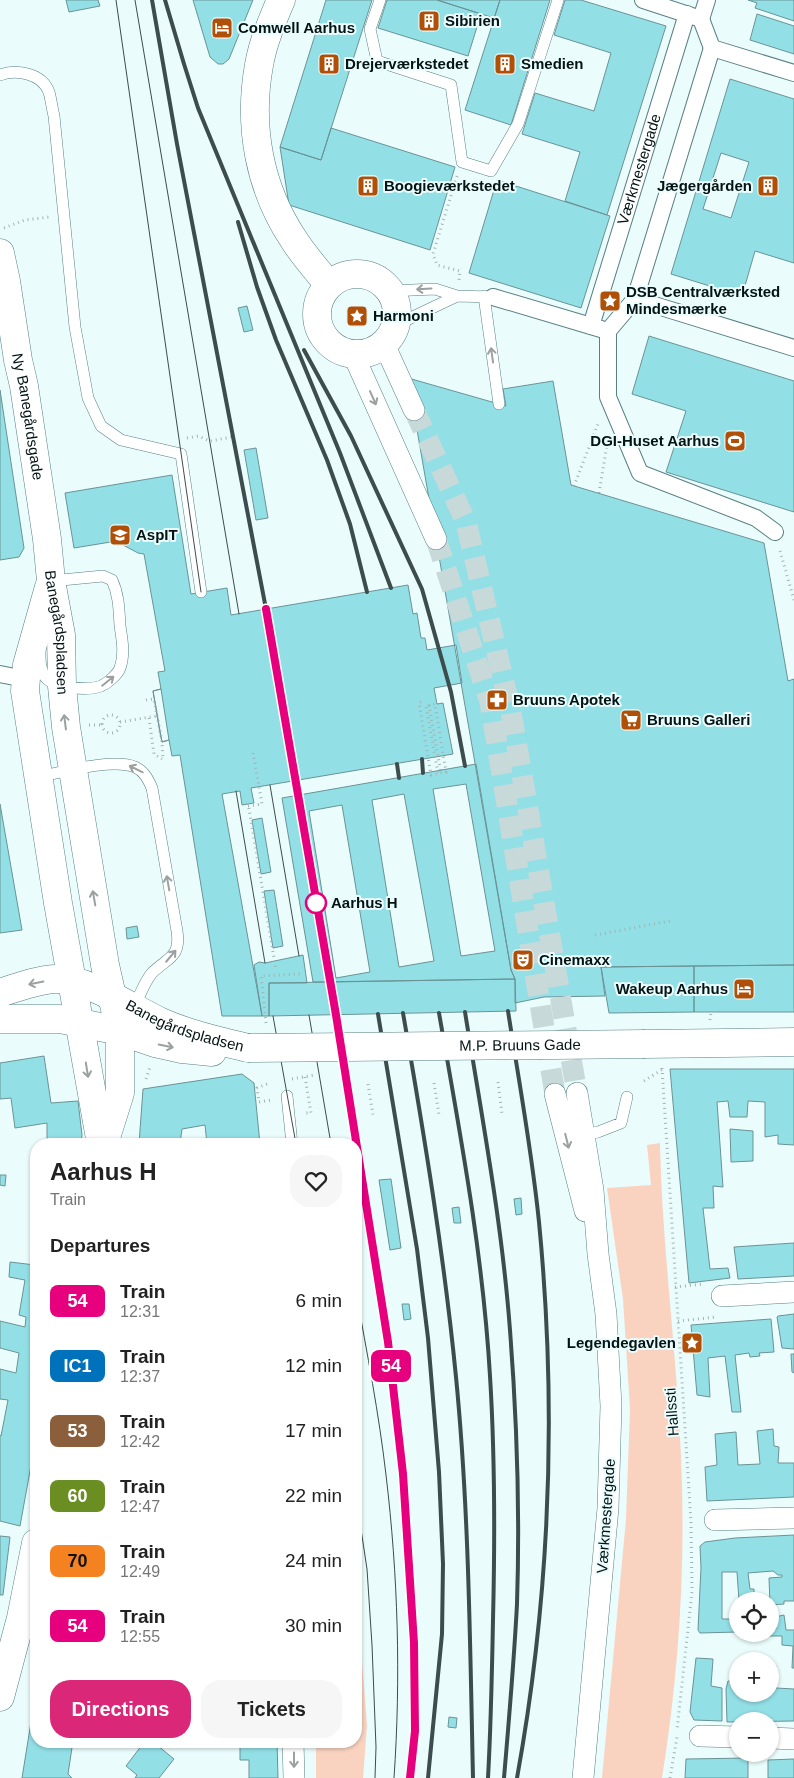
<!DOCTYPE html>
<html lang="en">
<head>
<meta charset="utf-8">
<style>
	:root { --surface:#fff; --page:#f6f6f6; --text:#222; --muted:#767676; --accent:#db2777 }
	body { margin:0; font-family:Arial,sans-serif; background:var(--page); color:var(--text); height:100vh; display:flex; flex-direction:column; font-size:19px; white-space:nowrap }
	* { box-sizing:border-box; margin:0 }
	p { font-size:16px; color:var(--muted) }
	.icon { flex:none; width:28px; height:28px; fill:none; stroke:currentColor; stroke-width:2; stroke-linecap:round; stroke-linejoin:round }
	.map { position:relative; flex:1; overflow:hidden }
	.details { position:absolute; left:30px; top:1138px; width:332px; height:610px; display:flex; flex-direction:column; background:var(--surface); border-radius:20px; box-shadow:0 1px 4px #0004 }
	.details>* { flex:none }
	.badge { padding:0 10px; border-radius:8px; font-size:18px; line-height:32px }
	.buttons { position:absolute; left:729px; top:1592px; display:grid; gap:10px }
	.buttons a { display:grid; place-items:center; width:50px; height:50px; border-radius:50%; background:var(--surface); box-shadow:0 1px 4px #0004; font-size:25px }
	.map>.badge { position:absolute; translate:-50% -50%; box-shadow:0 0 0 2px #fff }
	h2 { padding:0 20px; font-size:19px; line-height:45px }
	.round { display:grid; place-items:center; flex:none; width:52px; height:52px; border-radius:20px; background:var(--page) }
	.head { display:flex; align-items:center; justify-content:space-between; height:85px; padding:0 20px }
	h1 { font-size:24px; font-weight:700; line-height:38px }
	.cta { display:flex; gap:10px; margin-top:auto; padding:10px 20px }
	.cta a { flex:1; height:58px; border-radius:20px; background:var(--accent); color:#fff; font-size:20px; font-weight:700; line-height:58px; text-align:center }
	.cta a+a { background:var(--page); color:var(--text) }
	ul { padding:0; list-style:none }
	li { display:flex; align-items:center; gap:15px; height:65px; padding:0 20px }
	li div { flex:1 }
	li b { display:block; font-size:19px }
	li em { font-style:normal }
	li .badge { min-width:55px; font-weight:700; text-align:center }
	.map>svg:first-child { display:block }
</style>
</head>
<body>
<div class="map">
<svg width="794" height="1778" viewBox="0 0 794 1778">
	<rect width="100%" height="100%" fill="#ebfcfd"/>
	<path fill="#f9d3c0" d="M660,1143c2,105 17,209 21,314 5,107 -2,215 -19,321h-60l24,-259 4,-110 -7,-110 -16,-111 44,-3 -4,-40z
		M356,1581l11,145 -4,52h-47v-37h40z"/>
	<path fill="#92e0e6" stroke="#6a9396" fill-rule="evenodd" d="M66,0h32l2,6 -31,6z
		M193,0h60l-24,59 -6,5h-5l-8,-7z
		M326,0h46l-51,160 -41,-13z
		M387,0h50l44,14 -13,42 -90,-28z
		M437,0h63l-6,18z
		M500,0h50l-39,125 -46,-15z
		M565,0h16l85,26 -59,189 -42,-14 15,-49 -58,-18 13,-41 59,18 17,-58 -57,-18z
		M748,0h46v21l-39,-13 2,-5z
		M757,14l37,12v28l-44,-14z
		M730,79l64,20v164l-39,-12 -13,45 -71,-22zM721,153l28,9 -18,56 -28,-9z
		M331,128l124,39 -25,83 -141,-45 -9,-58 41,13z
		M497,180l113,36 -29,92 -112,-35z
		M247,306l6,24 -9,2 -6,-24z
		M649,336l145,45v131l-128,-40 20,-61 -54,-17z
		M408,378l98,28 -3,-17 50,-8 18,104 193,58 24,138 6,-2v286l-193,2 4,29 -61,1 -29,6v-24l-4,-9z
		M0,390l24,158 -5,9 -19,3z
		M256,448l12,70 -12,2 -12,-70z
		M172,475l19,119 36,-6 4,27 177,-30 5,29 4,-1 4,25h4l2,12 29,-5 6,38 -28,5 3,16 6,-1 10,51 -202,34 3,15 -12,2 -2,-14 -18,3 40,222h-40l-42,-261 -8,1 -3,-16 -7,2 -2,-9 -7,-42 8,-2 -3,-17 7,-1 -21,-117 -6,-1 -15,-8v-5l-49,8 -9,-55z
		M161,689l8,51 -7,2 -9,-51z
		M476,764l35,206 4,9 -202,3 -31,-184z
		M466,784l29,167 -34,5 -28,-167z
		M404,794l30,167 -35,6 -27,-167z
		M0,804l22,126 -22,3z
		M342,805l28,167 -34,6 -27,-167z
		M262,818l9,54 -10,2 -9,-54z
		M274,890l9,56 -10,2 -9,-57z
		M137,926l2,11 -12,2 -1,-11z
		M303,955l4,28h-38v33h-7l-8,-51 5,-3 6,1z
		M794,965v47h-100v-46z
		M694,966v46l-85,1 -8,-46z
		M515,979l1,32 -247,5v-33z
		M44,1056l7,47 27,-2 4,34 -1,9h-34v-21l-32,5 -4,-30 -11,1v-36z
		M670,1069h124v76l-16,-1v-9l-13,2v-35l-17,-1 -1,16h-17l-2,-16 -11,1 6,85 -10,-1 1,22h-11l7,61 18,-1 2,10 -41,5z
		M242,1074l12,9 6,61h-53l-2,-19 -23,4 -2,15h-41l4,-55z
		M730,1129l23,2v30l-22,1z
		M0,1175h6l-1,11 -5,-1z
		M391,1179l10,69 -11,2 -11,-70z
		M521,1198l1,16 -6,1 -2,-16z
		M459,1207l2,16h-7l-2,-15z
		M794,1243v33l-56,3 -4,-32z
		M36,1257v181l-16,88 -20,-5v-86l1,1 7,-36 -8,-1v-30l16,4 3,-20 -19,-5v-27l25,6 1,-10 -7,-2 6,-35 -16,-3 1,-15 25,3z
		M402,1304h7l2,15 -7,1z
		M794,1314v35l-12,-1 -5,-31 1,-1z
		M771,1319l3,33 -15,1 1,3 -10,1 -1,-4 -14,2 6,57h-9l-7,-56 -17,2 2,39 -13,-2 -6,-70z
		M791,1354h3v19l-2,-1z
		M773,1429l1,17 5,1 -1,16h16v34l-87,4 -2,-34 12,-2 -2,-31 21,-2 2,33 22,-1 -3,-33z
		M794,1535v66h-10v3l-14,1 -1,-27 13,-1v-2h-4l-5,-4 -25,2 2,16h4v12h-15l-2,-29h-15v47h16v13l-38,1 -2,-3 3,-62 -1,-22 5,-4 30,-4z
		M0,1536l10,1 -7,58h-3z
		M784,1615l2,15h8v38h-2l1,-22 -11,-1v-9h-14v-2h2v-5h6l-1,-12z
		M696,1658l17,1 -2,27 11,2v33l-28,-1 -4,-8z
		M770,1666h6v22l18,1v32l-67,1 -1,-33 2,-8h10v13h32z
		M36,1691v50h37l-5,33 4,4h-50z
		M449,1717l8,1 -1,10 -8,-1z
		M145,1741h7l22,18 -15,19h-24l2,-3 -11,-9z
		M240,1741h37l1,37h-29v-18h-9z
		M748,1758v20h-63l1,-19z
		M794,1759v19h-26v-18z"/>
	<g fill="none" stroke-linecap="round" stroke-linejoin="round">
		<path stroke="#c8d9da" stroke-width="21" stroke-dasharray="21 11" stroke-linecap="butt" d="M414,410l52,112 45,190 66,381
			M436,539l54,163 65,392"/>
		<g stroke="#588083" stroke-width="12">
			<path id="service" d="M380,0l-10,29 7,32 74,24 11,77 29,9 27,-47 40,-124
				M0,75c16,-6 42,-2 49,17 2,7 3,16 5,24l21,211 13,71 13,28 20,14 60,14 20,138
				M390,291l45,-2 22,7 34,1
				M484,296l15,108
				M396,325l61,-29
				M40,652c0,9 0,19 6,26 9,10 42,13 55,8 7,-3 17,-12 19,-18 5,-14 2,-29 0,-42 -1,-16 -1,-31 -8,-46l-9,-4 -52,5
				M38,777c25,-5 74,-19 97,-10 9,4 13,12 17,21l25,143c4,27 -9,26 -25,42 -8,9 -13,25 -19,36
				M287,1096l5,48
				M584,1135l14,-3 23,-9 6,-26"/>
		</g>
		<g stroke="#588083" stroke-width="18">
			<g id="pedestrian">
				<path d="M643,0l58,19 11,29 82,25"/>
				<path d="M701,19l6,-19"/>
				<path d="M712,48l-77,251 159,49"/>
				<path d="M493,297l108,32"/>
				<path d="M635,299l-27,32v66l32,76 116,45 19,14"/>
				<path id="s1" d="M591,326l96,-312"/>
				<path d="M0,674l25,5"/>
			</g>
		</g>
		<g stroke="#588083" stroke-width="22">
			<path id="minor" d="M384,344l30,66
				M353,354l83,185
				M577,1093l16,97 5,64 8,60 5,92 -3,102 -25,270
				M555,1094l30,117
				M722,1296l72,-4
				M715,1520l79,-2
				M700,1736l38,1
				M770,1738l24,1
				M293,1741l1,37"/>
		</g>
		<g stroke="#588083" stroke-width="29">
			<g id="tertiary">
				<path d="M281,0c-9,21 -18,42 -22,65 -11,61 0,123 35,175 10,16 23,30 35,45"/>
				<path id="s2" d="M0,253l6,28 12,79 6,26 23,153 4,42 10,54 1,51 4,41 39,238 15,66v62l-16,51"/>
				<circle cx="357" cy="314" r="40"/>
				<path d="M49,587l-22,78 -2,26 33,212 43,241"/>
				<path id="s3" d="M0,993c18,-6 37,-13 55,-14 32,-1 77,29 106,43 27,12 58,19 87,26"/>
				<path d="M0,1019h60l60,12 35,12 27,6 30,3"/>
				<path d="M645,1044l149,-2"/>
				<path d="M0,1697l21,-79 15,-75"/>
			</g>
		</g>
		<path stroke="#a2b3b4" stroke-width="3" stroke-dasharray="1 4" stroke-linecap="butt" d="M457,176l-24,78 4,11 23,6 -1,9
			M4,228l21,-8 24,-3
			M187,438l11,-2 12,5 22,-4
			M574,486l24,-62
			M599,493l8,-48
			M780,551l14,49
			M146,700l8,-1 8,43 1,18
			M421,702l-2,1 12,72 15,-3 -11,-68 -9,2 12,67
			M429,705l12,68
			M102 724a9 9 0 1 1 18 0a9 9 0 1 1-18 0Z
			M149,718l5,36 8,5
			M120,722l37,-6
			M89,725h12
			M248,803l28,167
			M248,806l14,-2 -9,-52
			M595,935l75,-14
			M710,1020l1,-8
			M266,1023l-5,-47 40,-2
			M662,1068l29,454 1,70 -15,138
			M305,1077l6,36h-6
			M146,1079l4,-12
			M292,1079l22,-4
			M644,1081l19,-12
			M498,1082l4,32
			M434,1083l5,32
			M267,1084l-10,4 2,14 13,-2
			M368,1084l5,31
			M675,1287l29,-3
			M678,1321l39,-4
			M670,1778l7,-41"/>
		<use href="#service" stroke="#fff" stroke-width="11"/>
		<use href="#pedestrian" stroke="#fff" stroke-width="16"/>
		<use href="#minor" stroke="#fff" stroke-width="21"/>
		<use href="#tertiary" stroke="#fff" stroke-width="28"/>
		<path stroke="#3d4d4e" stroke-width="1" d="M116,0l85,592
			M135,0l104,614
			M270,785l29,171
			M236,791l29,172
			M309,1015l22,129
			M273,1016l23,128
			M356,1292c11,61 23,122 30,183 12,100 15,202 8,303
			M356,1496l11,73 5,76 4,102 -1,31"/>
		<path stroke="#3d4d4e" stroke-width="4" d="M152,0l25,144 89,465
			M165,0l19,64 14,44 142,345 51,135
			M238,222l19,65 19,53 51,120 23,64 17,68
			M304,350l47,86 71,153 29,103 14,74
			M422,759l1,14
			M397,764l2,14
			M296,781l2,14
			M508,1011c11,71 24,141 31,211 18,185 11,374 -22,556
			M465,1012c17,106 37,211 45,318 7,91 10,183 7,274 -3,58 -8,116 -13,174
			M403,1013c21,121 41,242 53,364 13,133 14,267 17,401
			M439,1013c21,120 44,241 51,363 5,81 5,162 3,244 -1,52 -2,105 -5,158
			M378,1014l39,235 11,89 11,134 4,92 -1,70 -14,144
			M336,1015l53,327 14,132 11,169 1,88 -5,47"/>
		<g stroke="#588083" stroke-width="29" stroke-linecap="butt">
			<g id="tertiary-bridge">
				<path id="s4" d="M248,1048l397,-4"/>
			</g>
		</g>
		<use href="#tertiary-bridge" stroke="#fff" stroke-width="28"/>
	</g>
	<defs><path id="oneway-shaft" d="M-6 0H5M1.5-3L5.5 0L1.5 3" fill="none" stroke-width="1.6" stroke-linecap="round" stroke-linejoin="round" transform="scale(1.25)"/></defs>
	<g stroke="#9ba1a1">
		<use href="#oneway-shaft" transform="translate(424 289) rotate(177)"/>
		<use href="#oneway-shaft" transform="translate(492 355) rotate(-98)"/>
		<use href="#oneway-shaft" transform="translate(373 398) rotate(66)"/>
		<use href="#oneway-shaft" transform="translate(108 681) rotate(-39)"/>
		<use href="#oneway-shaft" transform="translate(65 722) rotate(-97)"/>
		<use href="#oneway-shaft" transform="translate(136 769) rotate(-154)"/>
		<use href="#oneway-shaft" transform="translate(168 883) rotate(-100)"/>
		<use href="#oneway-shaft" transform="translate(94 898) rotate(-100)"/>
		<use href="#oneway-shaft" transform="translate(171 956) rotate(-50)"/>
		<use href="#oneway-shaft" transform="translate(36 983) rotate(169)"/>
		<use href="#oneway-shaft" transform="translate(166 1046) rotate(12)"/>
		<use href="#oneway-shaft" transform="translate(87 1070) rotate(81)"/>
		<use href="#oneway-shaft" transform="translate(567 1141) rotate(76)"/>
		<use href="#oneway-shaft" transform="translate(294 1760) rotate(90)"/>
	</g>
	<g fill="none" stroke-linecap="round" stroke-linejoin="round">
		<g stroke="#fff" stroke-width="11">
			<path id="line" d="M266,609l70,406 52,327 15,132 11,169 1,88 -5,47"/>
		</g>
		<use href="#line" stroke="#e6007e" stroke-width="8"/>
	</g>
	<defs>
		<g id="building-square" transform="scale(1.125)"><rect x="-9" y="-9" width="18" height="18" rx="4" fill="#b05008" stroke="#ebfcfd"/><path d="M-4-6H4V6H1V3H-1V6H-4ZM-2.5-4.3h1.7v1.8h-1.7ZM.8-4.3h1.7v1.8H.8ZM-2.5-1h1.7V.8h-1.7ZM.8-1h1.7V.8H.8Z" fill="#fff"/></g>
		<g id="hotel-square" transform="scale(1.125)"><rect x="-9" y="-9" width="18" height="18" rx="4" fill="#b05008" stroke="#ebfcfd"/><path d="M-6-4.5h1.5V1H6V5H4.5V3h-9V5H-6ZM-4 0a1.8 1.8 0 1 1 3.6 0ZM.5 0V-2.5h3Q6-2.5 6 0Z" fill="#fff"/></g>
		<g id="sight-square" transform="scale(1.125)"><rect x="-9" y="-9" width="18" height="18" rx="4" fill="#b05008" stroke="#ebfcfd"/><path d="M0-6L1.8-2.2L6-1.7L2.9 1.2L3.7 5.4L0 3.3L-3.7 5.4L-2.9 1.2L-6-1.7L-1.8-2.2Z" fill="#fff"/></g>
		<g id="stadium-square" transform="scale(1.125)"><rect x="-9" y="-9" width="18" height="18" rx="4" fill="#b05008" stroke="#ebfcfd"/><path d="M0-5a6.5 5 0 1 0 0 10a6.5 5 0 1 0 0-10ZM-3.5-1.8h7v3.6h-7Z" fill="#fff"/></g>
		<g id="school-square" transform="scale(1.125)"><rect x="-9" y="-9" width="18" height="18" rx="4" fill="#b05008" stroke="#ebfcfd"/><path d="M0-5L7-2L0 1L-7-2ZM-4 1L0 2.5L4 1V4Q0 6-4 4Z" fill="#fff"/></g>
		<g id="pharmacy-square" transform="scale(1.125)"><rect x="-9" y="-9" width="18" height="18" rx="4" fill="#b05008" stroke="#ebfcfd"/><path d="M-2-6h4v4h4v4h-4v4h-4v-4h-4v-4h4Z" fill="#fff"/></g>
		<g id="supermarket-square" transform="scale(1.125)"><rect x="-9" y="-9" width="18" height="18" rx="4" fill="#b05008" stroke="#ebfcfd"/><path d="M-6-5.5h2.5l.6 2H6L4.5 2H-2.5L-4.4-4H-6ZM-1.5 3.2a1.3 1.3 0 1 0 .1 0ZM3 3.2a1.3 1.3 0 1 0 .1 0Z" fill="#fff"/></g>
		<g id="theatre-square" transform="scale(1.125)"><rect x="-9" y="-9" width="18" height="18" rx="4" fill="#b05008" stroke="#ebfcfd"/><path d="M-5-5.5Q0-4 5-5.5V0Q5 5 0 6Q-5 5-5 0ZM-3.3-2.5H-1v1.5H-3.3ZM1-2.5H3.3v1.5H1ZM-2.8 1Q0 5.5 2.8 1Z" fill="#fff"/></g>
	</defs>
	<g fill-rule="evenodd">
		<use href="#building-square" x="429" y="21"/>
		<use href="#hotel-square" x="222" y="28"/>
		<use href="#building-square" x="329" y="64"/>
		<use href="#building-square" x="505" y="64"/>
		<use href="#building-square" x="368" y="186"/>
		<use href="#building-square" x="768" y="186"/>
		<use href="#sight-square" x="610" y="301"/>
		<use href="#sight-square" x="357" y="316"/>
		<use href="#stadium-square" x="735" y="441"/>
		<use href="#school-square" x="120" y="535"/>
		<use href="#pharmacy-square" x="497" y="700"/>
		<use href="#supermarket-square" x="631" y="720"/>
		<use href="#theatre-square" x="523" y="960"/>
		<use href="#hotel-square" x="744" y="989"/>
		<use href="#sight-square" x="692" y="1343"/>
	</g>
	<circle fill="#fff" stroke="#e6007e" stroke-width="2.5" cx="316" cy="903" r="10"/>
	<g text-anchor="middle" stroke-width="4" stroke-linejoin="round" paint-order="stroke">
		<g font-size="15" font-weight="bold" fill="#041415" stroke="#ebfcfd" text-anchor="start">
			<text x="445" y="26">Sibirien</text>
			<text x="238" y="33">Comwell Aarhus</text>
			<text x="345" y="69">Drejerværkstedet</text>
			<text x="521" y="69">Smedien</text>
			<text x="384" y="191">Boogieværkstedet</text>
			<text x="752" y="191" text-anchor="end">Jægergården</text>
			<text x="626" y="297">DSB Centralværksted<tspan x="626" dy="17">Mindesmærke</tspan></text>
			<text x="373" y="321">Harmoni</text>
			<text x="719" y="446" text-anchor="end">DGI-Huset Aarhus</text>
			<text x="136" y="540">AspIT</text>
			<text x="513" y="705">Bruuns Apotek</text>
			<text x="647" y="725">Bruuns Galleri</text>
			<text x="539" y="965">Cinemaxx</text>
			<text x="728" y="994" text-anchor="end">Wakeup Aarhus</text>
			<text x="676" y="1348" text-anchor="end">Legendegavlen</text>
		</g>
		<g font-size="15" fill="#041415" stroke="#ebfcfd">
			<text dy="5" stroke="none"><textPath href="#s1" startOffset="164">Værkmestergade</textPath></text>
			<text dy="5" stroke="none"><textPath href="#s2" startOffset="166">Ny Banegårdsgade</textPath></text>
			<text dy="5" stroke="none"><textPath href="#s2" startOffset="384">Banegårdspladsen</textPath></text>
			<text dy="5" stroke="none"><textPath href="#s3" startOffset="196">Banegårdspladsen</textPath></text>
			<text dy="5" stroke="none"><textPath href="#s4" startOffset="272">M.P. Bruuns Gade</textPath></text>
			<text transform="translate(672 1412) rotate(-94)" y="5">Hallssti</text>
			<text transform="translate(606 1516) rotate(-86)" y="5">Værkmestergade</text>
		</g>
		<g font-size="15" font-weight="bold" fill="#041415" stroke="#ebfcfd" text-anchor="start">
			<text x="331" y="908">Aarhus H</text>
		</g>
	</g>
</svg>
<div class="buttons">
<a><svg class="icon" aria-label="locate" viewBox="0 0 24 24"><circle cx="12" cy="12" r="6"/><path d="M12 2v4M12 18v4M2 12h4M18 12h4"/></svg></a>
<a>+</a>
<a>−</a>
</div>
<b class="badge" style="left:391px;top:1366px;background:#e6007e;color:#fff">54</b>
<section class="details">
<div class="head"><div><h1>Aarhus H</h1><p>Train</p></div><a class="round"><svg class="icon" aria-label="heart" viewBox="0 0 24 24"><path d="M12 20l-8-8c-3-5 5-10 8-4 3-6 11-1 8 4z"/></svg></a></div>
<h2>Departures</h2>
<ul>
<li><span class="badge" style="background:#e6007e;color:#fff">54</span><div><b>Train</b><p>12:31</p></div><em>6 min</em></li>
<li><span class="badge" style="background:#0072bc;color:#fff">IC1</span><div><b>Train</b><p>12:37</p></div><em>12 min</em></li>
<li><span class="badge" style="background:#8b5e3c;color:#fff">53</span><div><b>Train</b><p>12:42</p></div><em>17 min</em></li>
<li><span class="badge" style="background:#6b8e23;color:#fff">60</span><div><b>Train</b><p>12:47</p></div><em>22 min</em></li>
<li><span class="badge" style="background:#f58220;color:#111">70</span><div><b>Train</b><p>12:49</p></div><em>24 min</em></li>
<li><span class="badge" style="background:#e6007e;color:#fff">54</span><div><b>Train</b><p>12:55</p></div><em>30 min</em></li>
</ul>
<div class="cta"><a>Directions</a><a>Tickets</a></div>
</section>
</div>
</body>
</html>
